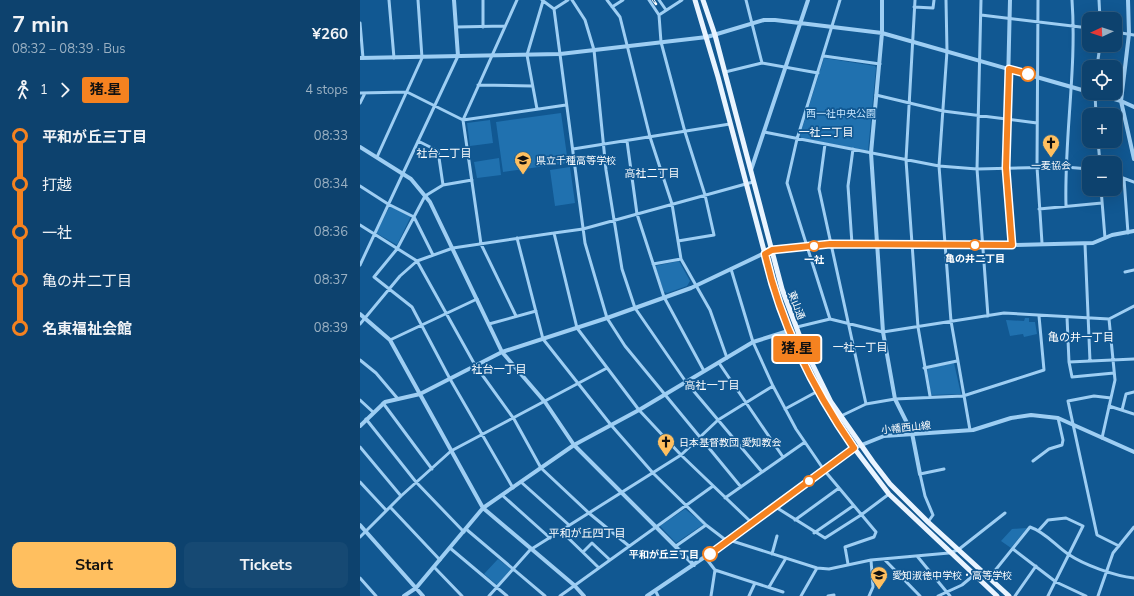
<!DOCTYPE html>
<html lang="en">
<head>
<meta charset="utf-8">
<style>
	:root { --surface:#0d426e; --page:#164973; --text:#f1f3f6; --muted:#9ab0c2; --line:#2d5b81; --accent:#ffbf5f }
	body { margin:0; font-family:"Nunito Sans","Noto Sans JP",sans-serif; background:var(--page); color:var(--text); height:100vh; display:flex; flex-direction:column; font-size:15px; white-space:nowrap }
	* { box-sizing:border-box; margin:0 }
	p { font-size:13px; color:var(--muted) }
	.icon { flex:none; width:22px; height:22px; fill:none; stroke:currentColor; stroke-width:2; stroke-linecap:round; stroke-linejoin:round }
	.map { position:relative; flex:1; overflow:hidden }
	.details { display:flex; flex-direction:column; background:var(--surface); width:360px }
	.details>* { flex:none }
	.badge { padding:0 8px; border-radius:3px; font-size:14px; line-height:26px }
	.needle { width:26px; rotate:267deg }
	.tools { position:absolute; left:722px; top:12px; display:grid; gap:8px }
	.tools a { display:grid; place-items:center; width:40px; height:40px; border-radius:8px; background:var(--surface); box-shadow:0 4px 16px #0002,0 0 0 1px var(--line); font-size:20px }
	.map>.badge { position:absolute; translate:-50% -50%; box-shadow:0 0 0 2px #fff }
	.legs { display:flex; align-items:center; gap:6px; height:44px; padding:0 12px; font-size:13px }
	.legs p { margin-inline-start:auto }
	.overview { display:flex; align-items:center; justify-content:space-between; height:68px; padding:0 12px }
	h1 { font-size:22px; font-weight:700; line-height:30px }
	.action { display:flex; gap:8px; margin-top:auto; padding:8px 12px }
	.action a { flex:1; height:46px; border-radius:8px; background:var(--accent); color:#111; font-size:16px; font-weight:700; line-height:46px; text-align:center }
	.action a+a { background:var(--page); color:var(--text) }
	ul { padding:0 12px; list-style:none }
	li { display:flex; align-items:center; gap:14px; height:48px; font-size:15px }
	li i { display:grid; place-items:center; width:6px; height:100%; margin:0 5px; background:currentColor }
	li i::after { content:''; width:10px; height:10px; margin:-5px; border:3px solid; border-radius:50%; background:var(--surface) }
	li p { margin-inline-start:auto }
	li:first-child i { background:linear-gradient(#0000 50%,currentColor 0) }
	li:last-child i { background:linear-gradient(currentColor 50%,#0000 0) }
	main { display:flex; flex:1; min-height:0 }
	.map>svg:first-child { display:block }
</style>
</head>
<body>
<main>
<section class="details">
<div class="overview"><div><h1>7 min</h1><p>08:32 – 08:39 · Bus</p></div><b>¥260</b></div>
<div class="legs"><svg class="icon" aria-label="walk" viewBox="0 0 24 24"><circle cx="13" cy="4" r="2"/><path d="M13 8l-2 6 4 7M11 14l-3 7M7 12l3-4h3l4 4"/></svg>1<svg class="icon" aria-label="forward" viewBox="0 0 24 24"><path d="M9 5l7 7-7 7"/></svg><b class="badge" style="background:#f58220;color:#111">猪.星</b><p>4 stops</p></div>
<ul>
<li><i style="color:#f58220"></i><b>平和が丘三丁目</b><p>08:33</p></li>
<li><i style="color:#f58220"></i><span>打越</span><p>08:34</p></li>
<li><i style="color:#f58220"></i><span>一社</span><p>08:36</p></li>
<li><i style="color:#f58220"></i><span>亀の井二丁目</span><p>08:37</p></li>
<li><i style="color:#f58220"></i><b>名東福祉会館</b><p>08:39</p></li>
</ul>
<div class="action"><a>Start</a><a>Tickets</a></div>
</section>
<div class="map">
<svg width="774" height="596" viewBox="0 0 774 596">
	<rect width="100%" height="100%" fill="#115892"/>
	<path fill="#2071af" d="M464,58l51,8 1,2 -8,83 -67,-13 -1,-3z
		M201,113l7,50 -65,9 -7,-50z
		M130,120l3,23 -23,3 -3,-23z
		M139,158l2,17 -24,3 -3,-16z
		M210,167l5,36 -20,3 -5,-36z
		M30,206l21,10 -14,29 -21,-12z
		M319,261l11,20 -3,5 -20,7 -3,-1 -9,-26z
		M665,318h4v4h6l2,12 -13,3 -1,-3 -13,2 -4,-16 18,1z
		M594,363l7,31 -30,1 -4,-27z
		M325,509l19,15 -28,19 -16,-17z
		M667,528l-16,20 -10,-7 11,-12z
		M138,559l13,10 -14,16 -13,-11z"/>
	<g fill="none" stroke-linecap="round" stroke-linejoin="round">
		<path stroke="#9ecef3" stroke-width="3" d="M29,0l5,58
			M123,0v27
			M182,0l12,9 31,234 22,75 18,28 116,141
			M212,0l13,20 9,30 12,120 16,99 13,39 51,74 76,90
			M247,0l13,17 30,120 22,67 9,55 29,51 17,48
			M289,0l10,15 2,27 24,90 20,63 9,40 -36,6
			M299,0l7,10
			M386,0l16,63
			M480,0l-43,139 -10,44 43,136 53,13 121,-19 105,6 25,-13
			M555,0l-9,160 12,167 12,69
			M586,0l1,51 -8,115 12,155 19,109
			M621,0l-4,169 11,147
			M678,0l-1,167 5,76
			M739,0l1,19
			M252,7l11,-7
			M554,7l19,1 1,-8
			M194,9l14,-9
			M299,15l23,-15
			M621,15l108,13
			M0,23l3,35
			M96,27l49,-1
			M755,32l19,3
			M464,56l56,8
			M737,67l3,-22
			M365,72l37,-9 56,10
			M118,85l54,1
			M0,93l47,-1 56,28 54,-120
			M735,93l1,22
			M516,95l67,16 94,12
			M0,103l5,-10
			M177,109l-10,-54 16,-54
			M404,132l175,34 38,3 88,-2 24,2
			M58,141l20,10 5,34
			M267,141l10,73 27,83 40,74
			M738,141l2,22
			M465,144l-6,45 47,215
			M213,149l157,-25
			M17,157l45,-99 -4,-58
			M755,175l19,7
			M764,179l4,54
			M112,180l-29,5 -18,11 -28,53 -23,28 38,30 38,72 63,109
			M0,186l28,18 26,13 19,38
			M741,189l4,49
			M706,206c-2,-69 11,-137 6,-206
			M679,209l63,-6
			M0,225l57,36 58,104 39,54 27,49 49,46 39,32
			M157,238l26,101 68,86 42,48 53,52 21,16
			M492,244l-4,-58 5,-37
			M725,244l5,117
			M293,264l28,-5
			M0,265l98,-209
			M371,269l22,73 20,44 23,43 28,41 52,62 -2,5 -29,10 3,17
			M765,272l9,-2
			M156,316l-35,-72 -18,-124 103,-15
			M707,317l2,45 65,-3
			M0,324l40,-48 17,-15 36,-13 101,-15
			M129,324l47,-13
			M437,327l33,-8
			M30,340l87,-41
			M0,360l16,13 22,26
			M709,362l3,15 42,-4
			M359,363l64,94
			M564,368l33,-7
			M751,398l-17,-2 -26,5 29,134 22,11
			M0,400l13,12
			M23,403l49,66
			M749,406l25,8
			M425,409l33,-18
			M762,410l4,-16 8,-2
			M481,416l25,-12 29,-5 68,-3 81,-26 -5,-54
			M6,419l50,63 48,50
			M742,438l13,-58 -6,-61
			M0,447l41,49
			M673,461l16,-12 13,-4 1,-5 -5,-22
			M0,482l26,28
			M161,482l48,43
			M142,495l48,43
			M365,498l80,-56
			M414,506l51,32 36,-23 28,-21
			M31,508l49,52
			M435,520l44,-32
			M568,522l5,-7 -8,-19 -5,-22 24,-5
			M392,523l-71,-68 -42,-45 -62,-82 -23,-95 29,-4 170,-47
			M106,529l79,67
			M679,530l9,-10 18,-2 17,8 -35,70
			M201,531l38,37
			M454,533l39,-27
			M0,537l41,-41 50,-45 156,-83
			M369,540l88,28 12,1 42,-9 78,-7 9,-3 47,-37
			M316,546l30,-21
			M90,548l57,48
			M653,549l43,33 30,14
			M223,552l9,-9 18,17
			M412,554l5,-18
			M557,556l33,40
			M345,557l10,13 -4,26
			M524,559l36,37
			M74,567l28,29
			M355,570l68,22
			M0,578l16,18
			M629,578l41,-51c15,5 25,18 38,27 16,11 47,22 66,24
			M409,587l17,-29
			M296,592l2,4
			M129,596l41,-46 151,-95 37,-35 55,-34
			M200,596l153,-110
			M389,596l6,-13
			M441,596l16,-28
			M468,596l6,-1
			M509,596l4,-9 -2,-27
			M578,596l24,-11 12,-10
			M655,596l21,-30
			M738,596l15,-43 21,-26"/>
		<path stroke="#9ecef3" stroke-width="4" d="M94,0l4,56
			M522,0v33l-11,120 12,179 12,67 17,34 8,41
			M650,0l-4,168 6,77
			M768,0l1,34 -8,67 13,58
			M0,58l200,-4 147,-17 57,-17h11l107,13 207,59
			M734,93l27,8 13,6
			M0,147l51,32 19,23 72,150 43,50 29,43 120,120
			M391,170l57,-170
			M0,314l30,26 93,168 91,77 10,11
			M0,426l25,-24 35,-8 82,-42 105,-34 84,-30 80,-38 59,-6 182,1 81,-2 19,-8 22,-4
			M0,525l63,71
			M44,596l12,-8 67,-80 91,-63 65,-35 114,-68 35,-11
			M287,596l68,-46 139,-102 30,-12 89,-6 38,-12 20,-3 27,3 76,34"/>
		<path stroke="#e9f4ff" stroke-width="5" d="M335,0l23,77 57,215 13,39 27,55 16,29 23,33 35,46 108,102
			M343,0l12,35 67,254 21,56 28,57 42,60 17,22 38,38 81,74"/>
		<g stroke="#fff" stroke-width="2.5">
			<path id="rail" d="M293,0l3,4"/>
		</g>
		<use href="#rail" stroke="#115892" stroke-width="1" stroke-dasharray="3" stroke-linecap="butt"/>
	</g>
	<g fill="none" stroke-linecap="round" stroke-linejoin="round">
		<g stroke="#fff" stroke-width="9">
			<path id="line-1" d="M350,554l144,-106c-41,-59 -73,-123 -89,-194l7,-4 58,-6 182,1 -6,-77 3,-99 19,5"/>
		</g>
		<use href="#line-1" stroke="#f58220" stroke-width="6"/>
	</g>
	<defs>
		<g id="church-pin" transform="scale(0.9)"><path d="M0 17L-7.5 6A9.5 9.5 0 1 1 7.5 6Z" fill="#ffbf5f" stroke="#115892"/><path d="M-1.2-6h2.4v3.5h3.3v2.4h-3.3V6h-2.4V-.1h-3.3v-2.4h3.3Z" fill="#111"/></g>
		<g id="school-pin" transform="scale(0.9)"><path d="M0 17L-7.5 6A9.5 9.5 0 1 1 7.5 6Z" fill="#ffbf5f" stroke="#115892"/><path d="M0-5L7-2L0 1L-7-2ZM-4 1L0 2.5L4 1V4Q0 6-4 4Z" fill="#111"/></g>
	</defs>
	<g fill-rule="evenodd">
		<use href="#church-pin" x="691" y="143"/>
		<use href="#school-pin" x="163" y="160"/>
		<use href="#church-pin" x="306" y="442"/>
		<use href="#school-pin" x="519" y="575"/>
	</g>
	<g fill="#fff" stroke="#f58220" stroke-width="2">
		<circle cx="668" cy="74" r="7"/>
		<circle cx="615" cy="245" r="5"/>
		<circle cx="454" cy="246" r="5"/>
		<circle cx="449" cy="481" r="5"/>
		<circle cx="350" cy="554" r="7"/>
	</g>
	<g text-anchor="middle" stroke-width="3.5" stroke-linejoin="round" paint-order="stroke">
		<g font-size="10" fill="#c5e5fd" stroke="#115892">
			<text x="481" y="117">西一社中央公園</text>
		</g>
		<g font-size="10" fill="#fff" stroke="#115892" text-anchor="start">
			<text x="176" y="164">県立千種高等学校</text>
			<text x="691" y="169" text-anchor="middle">一麦協会</text>
			<text x="319" y="446">日本基督教団 愛知教会</text>
			<text x="532" y="579">愛知淑徳中学校・高等学校</text>
		</g>
		<g font-size="10" font-weight="bold" fill="#fff" stroke="#115892">
			<text x="615" y="262">亀の井二丁目</text>
			<text x="454" y="263">一社</text>
			<text x="339" y="558" text-anchor="end">平和が丘三丁目</text>
		</g>
		<g font-size="10" fill="#fff" stroke="#115892">
			<text transform="translate(437 305) rotate(69)" y="4">東山通</text>
			<text transform="translate(546 427) rotate(-6)" y="4">小幡西山線</text>
		</g>
		<g font-size="11" fill="#fff" stroke="#115892">
			<text x="466" y="136">一社二丁目</text>
			<text x="84" y="157">社台二丁目</text>
			<text x="292" y="177">高社二丁目</text>
			<text x="721" y="341">亀の井一丁目</text>
			<text x="500" y="351">一社一丁目</text>
			<text x="139" y="373">社台一丁目</text>
			<text x="352" y="389">高社一丁目</text>
			<text x="227" y="537">平和が丘四丁目</text>
		</g>
	</g>
</svg>
<div class="tools">
<a><svg class="needle" viewBox="-14 -14 28 28"><path d="M0-13l5 13h-10z" fill="#e53935"/><path d="M0 13l5-13h-10z" fill="#9ab0c2"/></svg></a>
<a><svg class="icon" aria-label="locate" viewBox="0 0 24 24"><circle cx="12" cy="12" r="6"/><path d="M12 2v4M12 18v4M2 12h4M18 12h4"/></svg></a>
<a>+</a>
<a>−</a>
</div>
<b class="badge" style="left:437px;top:349px;background:#f58220;color:#111">猪.星</b>
</div>
</main>
</body>
</html>
